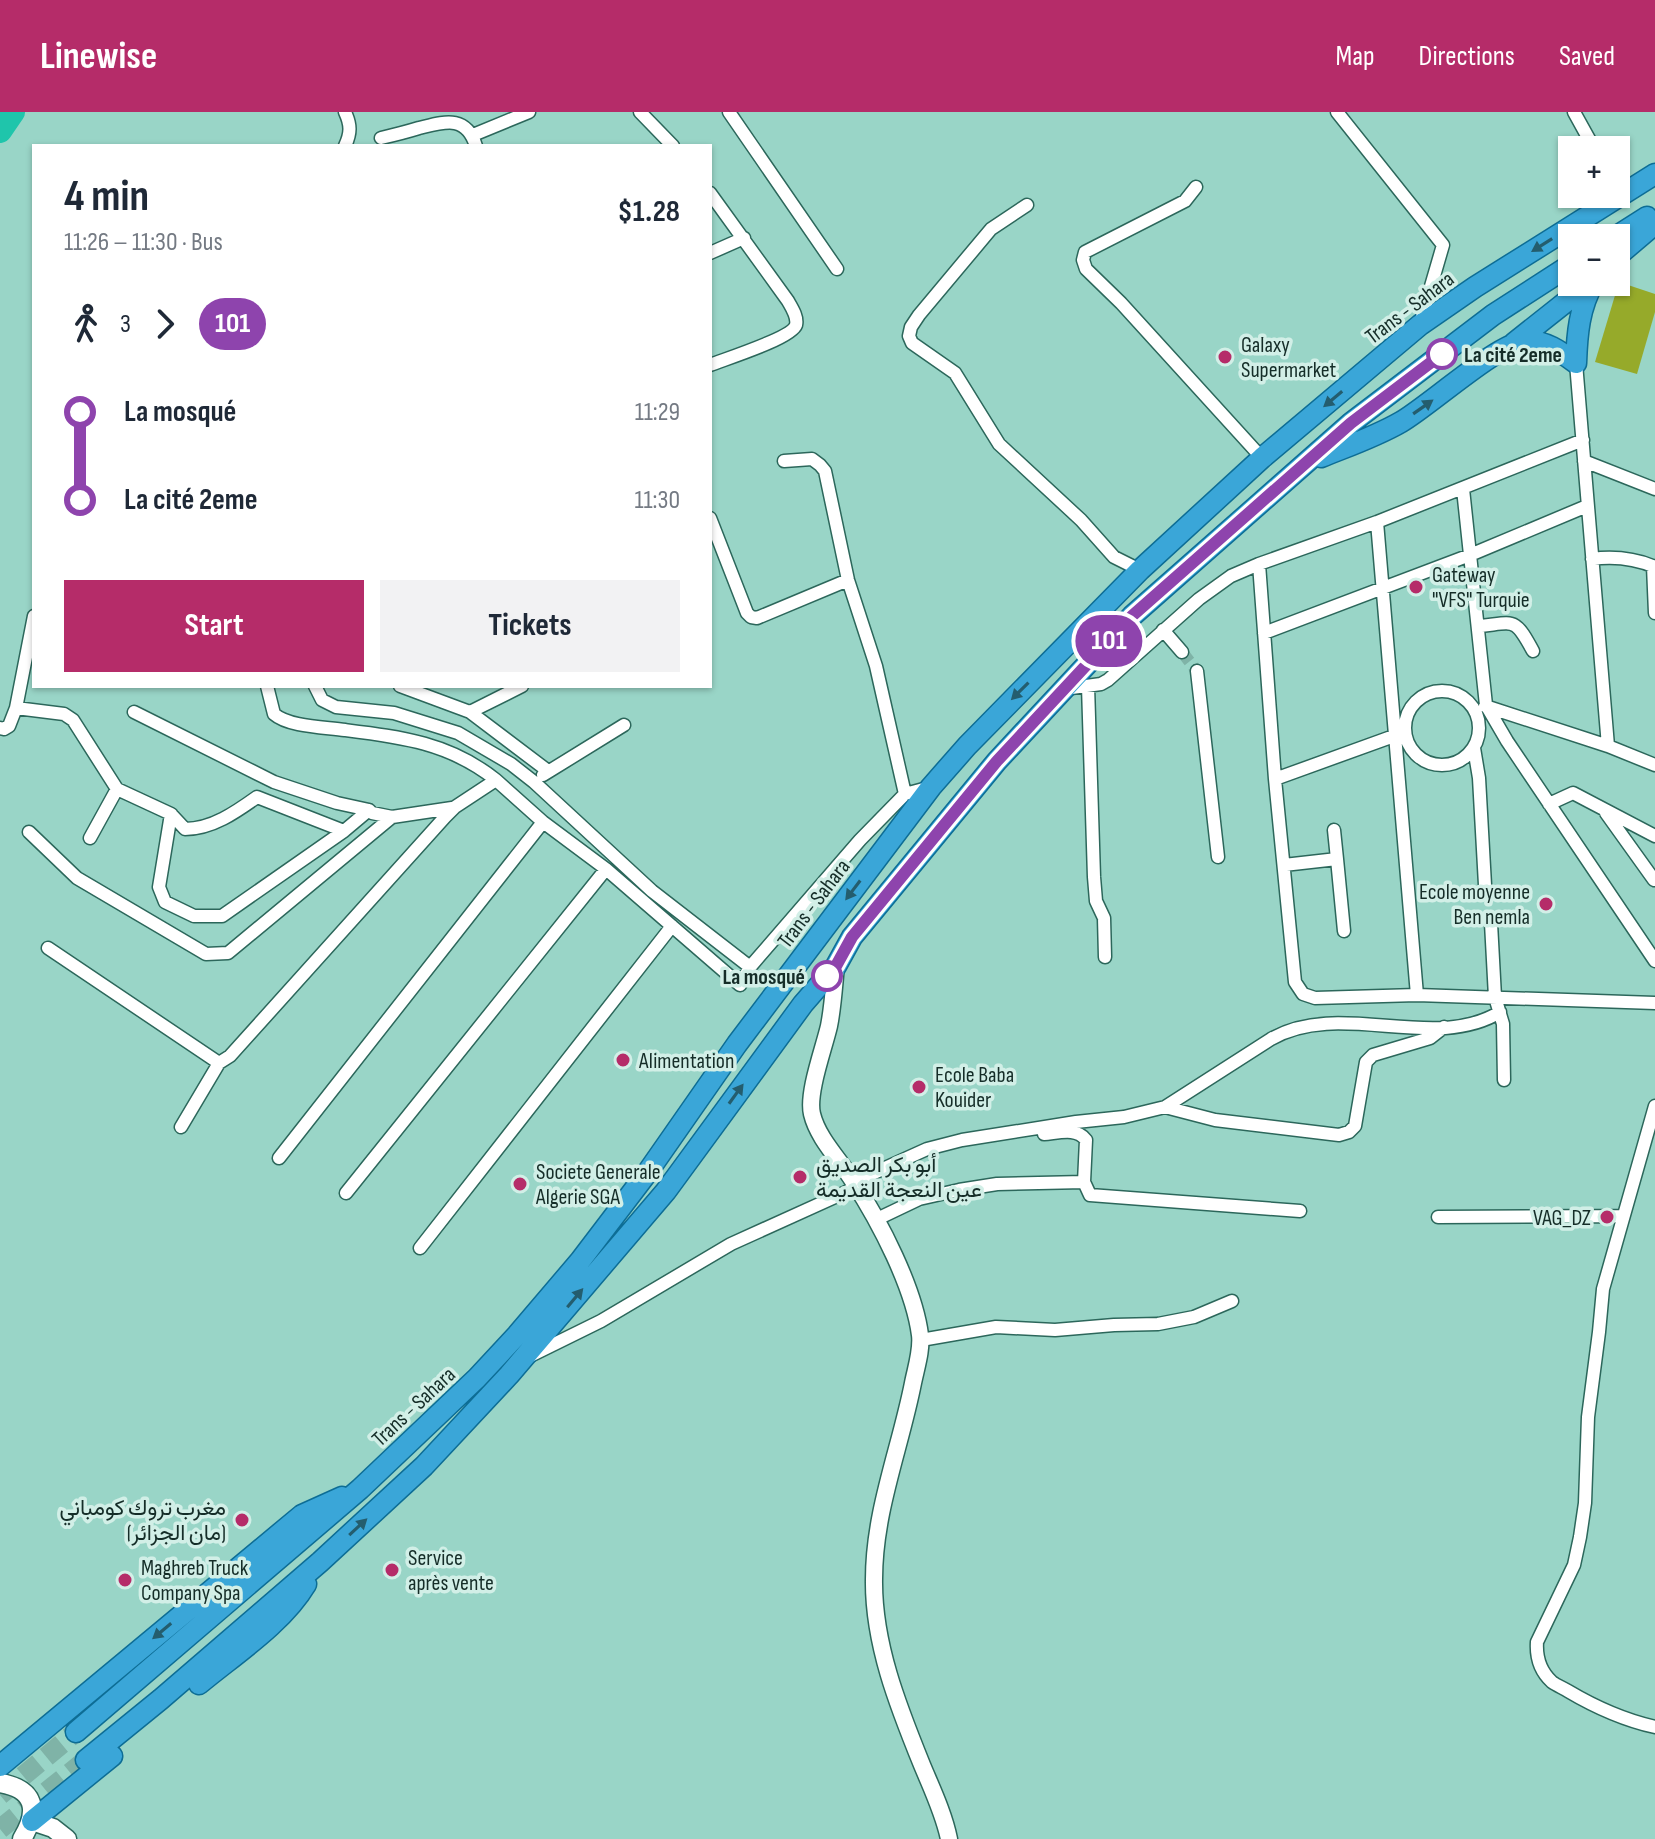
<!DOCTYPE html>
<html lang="en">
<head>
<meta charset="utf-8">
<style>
	:root { --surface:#fff; --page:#f2f2f3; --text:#1f2937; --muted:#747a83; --accent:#b52c69 }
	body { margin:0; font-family:"Sofia Sans Condensed",Vazirmatn,sans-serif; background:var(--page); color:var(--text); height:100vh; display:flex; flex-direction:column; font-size:30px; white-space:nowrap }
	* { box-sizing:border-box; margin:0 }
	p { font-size:26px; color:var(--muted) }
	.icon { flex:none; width:44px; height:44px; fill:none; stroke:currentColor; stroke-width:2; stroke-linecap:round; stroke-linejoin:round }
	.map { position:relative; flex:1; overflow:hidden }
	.sheet { position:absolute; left:32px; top:32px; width:680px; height:544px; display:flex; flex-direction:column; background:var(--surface); border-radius:0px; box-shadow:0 2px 6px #0004 }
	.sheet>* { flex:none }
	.badge { padding:0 16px; border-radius:26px; font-size:28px; line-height:52px }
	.tools { position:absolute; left:1558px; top:24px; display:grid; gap:16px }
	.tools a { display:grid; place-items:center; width:72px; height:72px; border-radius:0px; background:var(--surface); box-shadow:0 2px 6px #0004; font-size:40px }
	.map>.badge { position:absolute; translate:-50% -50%; box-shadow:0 0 0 4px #fff }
	.legs { display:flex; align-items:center; gap:12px; height:88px; padding:0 32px; font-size:26px }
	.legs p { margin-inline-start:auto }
	.summary { display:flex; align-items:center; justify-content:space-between; height:136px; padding:0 32px }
	h1 { font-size:44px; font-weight:700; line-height:60px }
	.button { display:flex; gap:16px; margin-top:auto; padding:16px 32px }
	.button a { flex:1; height:92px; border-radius:0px; background:var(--accent); color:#fff; font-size:32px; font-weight:700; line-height:92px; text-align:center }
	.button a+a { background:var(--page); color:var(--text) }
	ul { padding:0 32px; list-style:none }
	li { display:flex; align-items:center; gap:28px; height:88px; font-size:30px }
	li i { display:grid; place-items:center; width:12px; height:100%; margin:0 10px; background:currentColor }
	li i::after { content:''; width:20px; height:20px; margin:-10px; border:6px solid; border-radius:50%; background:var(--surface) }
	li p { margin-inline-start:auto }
	li:first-child i { background:linear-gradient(#0000 50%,currentColor 0) }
	li:last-child i { background:linear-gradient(currentColor 50%,#0000 0) }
	header { display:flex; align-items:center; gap:48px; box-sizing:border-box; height:112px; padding:0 40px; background:var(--accent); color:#fff }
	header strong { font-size:38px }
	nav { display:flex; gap:44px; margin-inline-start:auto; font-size:28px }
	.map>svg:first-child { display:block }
</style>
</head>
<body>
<header>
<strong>Linewise</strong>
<nav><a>Map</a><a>Directions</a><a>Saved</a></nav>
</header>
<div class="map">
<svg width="1655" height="1727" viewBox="0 0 1655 1727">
	<rect width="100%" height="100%" fill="#99d5c7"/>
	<path fill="#96aa2a" d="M1619,170l36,12v18l-18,62 -42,-12z"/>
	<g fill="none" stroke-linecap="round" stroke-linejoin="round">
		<path stroke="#1fc5ab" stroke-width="24" d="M0,19l13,-19"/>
		<path stroke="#7fb3a7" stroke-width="12" stroke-dasharray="12 6" stroke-linecap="butt" d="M1182,540l15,19"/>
		<path stroke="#7fb3a7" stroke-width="20" stroke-dasharray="20 10" stroke-linecap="butt" d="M0,1683l76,-63
			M0,1717l86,-69"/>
		<g stroke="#2c675b" stroke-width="15">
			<path id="minor" d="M640,0l33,34
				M729,0l108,157
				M1337,0l106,133 -23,79
				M1574,0l21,38
				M473,23l56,-23
				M381,26c13,-3 25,-6 38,-10 25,-6 47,-14 57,18
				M345,34c6,-13 6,-21 0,-34
				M1196,75l-11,14 -100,51 -2,8 3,9 35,34 141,155
				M710,81l78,108c4,7 10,16 8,24 -4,13 -71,34 -86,40
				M1027,93l-36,24 -72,86 -8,12 -2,9 3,7 43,30 44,71 82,76 33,37 26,13
				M710,141l34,-15
				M1576,251l32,383
				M784,349l28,-2 8,6 5,6 23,109 28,86 29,128
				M1584,349l71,28
				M1463,377l23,216 21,36 148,220
				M710,406l37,95 4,4 6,1 91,-38
				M1377,410l40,473
				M1592,447c23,-3 42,-1 63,8
				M1259,452l16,215 130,-47
				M1653,454l2,47
				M1478,514c37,-3 36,-10 55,25
				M1163,518l19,22
				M1264,521l206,-78 117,-49
				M1197,559l21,186
				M267,574l7,28c15,13 51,13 71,16 56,7 105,13 151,50
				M315,574l7,14 14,7 58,6 64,20 53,31 23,18 118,109 98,76
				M400,574l70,26
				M522,574l-52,26 78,59
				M1088,574l6,191 2,24 8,17 1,39
				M1064,577l37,-5 7,-4 91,-81 32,-23 28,-12 118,-42 206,-82
				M1405 616a37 37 0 1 1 74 0a37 37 0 1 1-74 0Z
				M1485,594l123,40 47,19
				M16,596l48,6 9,6 44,69 54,25 -12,73 6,15 29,14h28l122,-85 25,-21
				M134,600l140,70 63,21 32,7 3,3 20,4
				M0,616l4,1 5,-3 7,-18 18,-92
				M1474,636l5,30 6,107
				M543,663l81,-50
				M1275,667l20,203 8,12 12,4 102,-3 238,8
				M1549,692l24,-11 82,43
				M1606,701l48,67 1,-1
				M171,702l14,15c27,0 51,-17 72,-32l87,34
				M29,720l48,46 129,76 22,-1 164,-136 60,-9
				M90,726l27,-49
				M1337,747l7,72
				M1284,753l53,-6 -3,-29
				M1491,811l4,74 8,27 1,56
				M48,836l171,115
				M1655,994l-52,183 -4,43 -11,85 -3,86 -5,34 -6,28 -37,77c-1,15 3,29 15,40 4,3 11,6 16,9 27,16 56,29 87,36
				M1165,995l50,13 124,15 10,-3 6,-6 11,-64 7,-7 57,-17 14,-11
				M181,1015l38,-64 11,-7 215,-239 10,-10 41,-27 47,42 63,47 134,116 10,-18 110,-127 45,-46 26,-7
				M1044,1022c14,-1 33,-7 42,6l-2,42
				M279,1046l264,-336
				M854,1070l73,-33 35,-9 114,-18 48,-5 41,-10 106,-68c69,-40 162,14 229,-27
				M346,1081l260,-324
				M1438,1105l185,-1
				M875,1108l44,-21 40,-9 38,-6 87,-2 6,13 210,16
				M420,1136l252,-322
				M921,1228l75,-13 59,3 59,-5 44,-1 36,-7 38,-16
				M530,1244l71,-35 130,-77 126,-57"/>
		</g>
		<g stroke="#2c675b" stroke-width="19">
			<path id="tertiary" d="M836,854c-2,19 -3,40 -7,60 -5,22 -22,67 -17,88 6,25 28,46 41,67 27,41 61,107 67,154 2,15 -4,33 -7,48 -13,66 -39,128 -39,196 -1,64 24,127 48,186 10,24 22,49 27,74"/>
		</g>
		<g stroke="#2c675b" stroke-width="21">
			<path id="secondary" d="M0,1671c36,6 39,28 22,56
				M32,1709l21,7 14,11"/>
		</g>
		<g stroke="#0d6d95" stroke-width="23">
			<path id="trunk" d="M1614,126l33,-21
				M1616,145l39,-33
				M1514,231l77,-61
				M1576,251c1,-28 3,-56 18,-81
				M1321,345c27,-11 54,-20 80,-35 28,-16 98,-80 125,-81 19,-1 35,11 50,22
				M199,1572c36,-30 83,-60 107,-100
				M76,1620l284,-243 117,-111 40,-43 63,-74 67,-88 90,-129 194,-257 36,-41 173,-176 122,-112 158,-133 55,-38 180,-113
				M86,1648l75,-61 159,-137 104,-96 85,-91 157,-184 137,-187 33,-38 16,-29 145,-176 135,-145 219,-193 142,-108 79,-51
				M0,1654l302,-251 40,-18
				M32,1709l80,-65"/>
		</g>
		<use href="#minor" stroke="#fff" stroke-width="12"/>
		<use href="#tertiary" stroke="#fff" stroke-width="16"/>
		<use href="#secondary" stroke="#fff" stroke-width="18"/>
		<use href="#trunk" stroke="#3aa6d8" stroke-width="20"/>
	</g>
	<defs><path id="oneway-solid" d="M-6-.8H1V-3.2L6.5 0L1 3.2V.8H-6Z" transform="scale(2)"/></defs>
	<g fill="#245d6e">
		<use href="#oneway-solid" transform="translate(1542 133) rotate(148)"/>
		<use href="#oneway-solid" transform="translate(1333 287) rotate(140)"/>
		<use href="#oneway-solid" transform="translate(1423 295) rotate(-35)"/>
		<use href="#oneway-solid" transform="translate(1020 579) rotate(135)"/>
		<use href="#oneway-solid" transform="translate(853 778) rotate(127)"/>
		<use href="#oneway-solid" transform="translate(736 982) rotate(-54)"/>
		<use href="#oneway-solid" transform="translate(575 1186) rotate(-50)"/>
		<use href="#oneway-solid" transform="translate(358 1415) rotate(-43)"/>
		<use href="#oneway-solid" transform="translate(162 1519) rotate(140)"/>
	</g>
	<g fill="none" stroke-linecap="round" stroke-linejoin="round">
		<g stroke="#fff" stroke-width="18">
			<path id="line-1" d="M827,864l9,-10 16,-29 145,-176 135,-145 219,-193 91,-69"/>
		</g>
		<use href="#line-1" stroke="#8e44ad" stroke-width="12"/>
	</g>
	<g fill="#fff" stroke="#8e44ad" stroke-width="4">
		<circle cx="1442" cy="242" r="14"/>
		<circle cx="827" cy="864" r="14"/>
	</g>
	<g fill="#b52c69" stroke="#d2efe7" stroke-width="3">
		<circle cx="1225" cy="245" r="8"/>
		<circle cx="1416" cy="475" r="8"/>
		<circle cx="1546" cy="792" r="8"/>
		<circle cx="623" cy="948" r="8"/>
		<circle cx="919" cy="975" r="8"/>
		<circle cx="800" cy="1065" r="8"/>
		<circle cx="520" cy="1072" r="8"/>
		<circle cx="1607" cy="1105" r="8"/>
		<circle cx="242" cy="1408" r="8"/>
		<circle cx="392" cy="1458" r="8"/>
		<circle cx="125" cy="1468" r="8"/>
	</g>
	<g text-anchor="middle" stroke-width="7" stroke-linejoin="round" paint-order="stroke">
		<g font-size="22" fill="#152d28" stroke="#d2efe7">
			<text transform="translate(1409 195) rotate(-37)" y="8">Trans - Sahara</text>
			<text transform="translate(813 791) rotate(-53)" y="8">Trans - Sahara</text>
			<text transform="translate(413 1294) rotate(-43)" y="8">Trans - Sahara</text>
		</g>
		<g font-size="22" fill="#152d28" stroke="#d2efe7" text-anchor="start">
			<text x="1241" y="240">Galaxy<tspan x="1241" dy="25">Supermarket</tspan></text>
			<text x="1432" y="470">Gateway<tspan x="1432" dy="25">"VFS" Turquie</tspan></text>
			<text x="1530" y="787" text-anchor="end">Ecole moyenne<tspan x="1530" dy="25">Ben nemla</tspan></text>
			<text x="639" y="956">Alimentation</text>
			<text x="935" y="970">Ecole Baba<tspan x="935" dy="25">Kouider</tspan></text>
			<text x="816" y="1060">أبو بكر الصديق<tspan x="816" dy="25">عين النعجة القديمة</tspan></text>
			<text x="536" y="1067">Societe Generale<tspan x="536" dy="25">Algerie SGA</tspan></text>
			<text x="1591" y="1113" text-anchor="end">VAG_DZ</text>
			<text x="226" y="1403" text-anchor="end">مغرب تروك كومباني<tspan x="226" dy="25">(مان الجزائر)</tspan></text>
			<text x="408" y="1453">Service<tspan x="408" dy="25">après vente</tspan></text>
			<text x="141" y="1463">Maghreb Truck<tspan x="141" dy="25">Company Spa</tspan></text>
		</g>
		<g font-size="22" font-weight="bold" fill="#152d28" stroke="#d2efe7" text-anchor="start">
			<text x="1464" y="250">La cité 2eme</text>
			<text x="805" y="872" text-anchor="end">La mosqué</text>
		</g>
	</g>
</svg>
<div class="tools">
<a>+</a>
<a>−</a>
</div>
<b class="badge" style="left:1109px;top:529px;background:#8e44ad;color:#fff">101</b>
<section class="sheet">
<div class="summary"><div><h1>4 min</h1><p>11:26 – 11:30 · Bus</p></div><b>$1.28</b></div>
<div class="legs"><svg class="icon" aria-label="walk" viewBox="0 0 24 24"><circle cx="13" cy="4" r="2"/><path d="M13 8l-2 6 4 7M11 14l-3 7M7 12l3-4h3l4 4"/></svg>3<svg class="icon" aria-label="forward" viewBox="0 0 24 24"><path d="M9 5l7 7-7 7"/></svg><b class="badge" style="background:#8e44ad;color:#fff">101</b></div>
<ul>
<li><i style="color:#8e44ad"></i><b>La mosqué</b><p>11:29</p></li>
<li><i style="color:#8e44ad"></i><b>La cité 2eme</b><p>11:30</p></li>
</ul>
<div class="button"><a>Start</a><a>Tickets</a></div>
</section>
</div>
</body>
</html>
